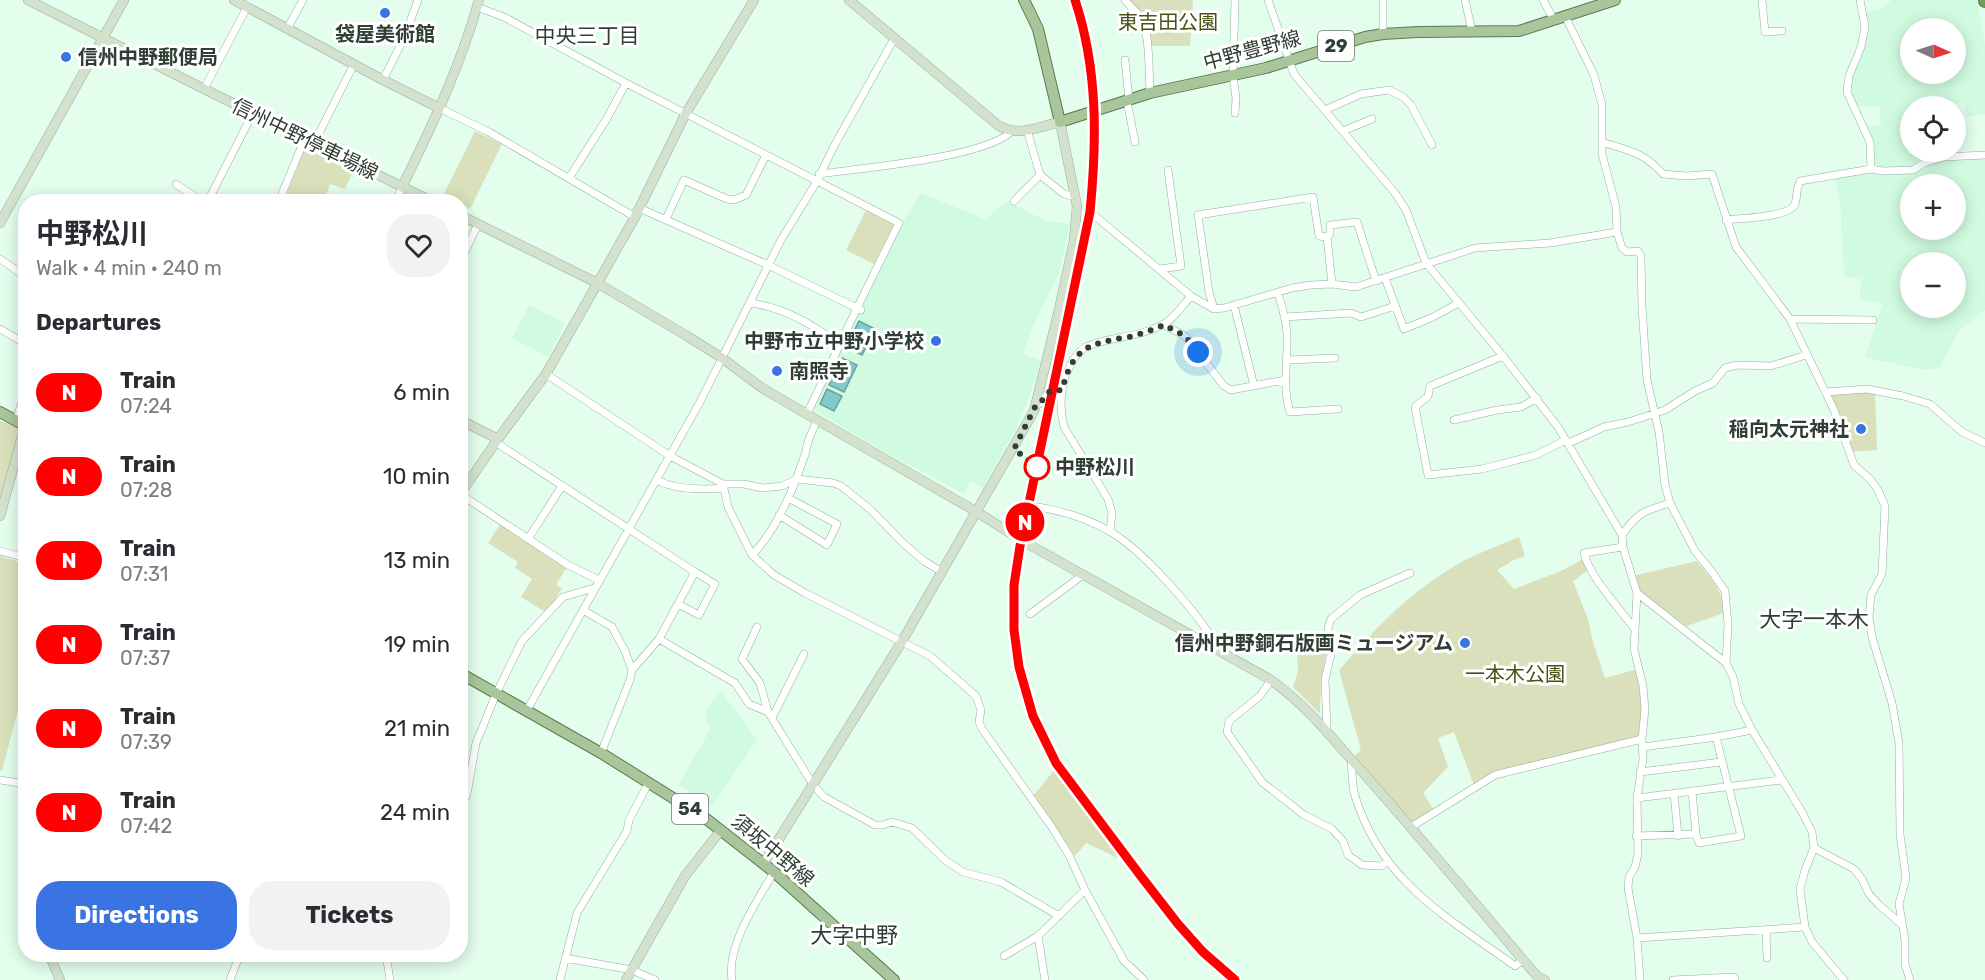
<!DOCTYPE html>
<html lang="en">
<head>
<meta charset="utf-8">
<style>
	:root { --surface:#fff; --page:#f2f2f3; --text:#2b2b33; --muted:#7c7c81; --accent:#3a74e3 }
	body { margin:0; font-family:Rubik,"Noto Sans JP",sans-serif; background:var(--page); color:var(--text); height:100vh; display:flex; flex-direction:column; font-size:22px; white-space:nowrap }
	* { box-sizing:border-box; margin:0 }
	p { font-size:20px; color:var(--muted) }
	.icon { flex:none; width:33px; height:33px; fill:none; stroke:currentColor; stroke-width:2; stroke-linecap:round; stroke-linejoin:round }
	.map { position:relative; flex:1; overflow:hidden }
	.details { position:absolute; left:18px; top:194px; width:450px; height:768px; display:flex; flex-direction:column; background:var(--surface); border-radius:24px; box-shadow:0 3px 15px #0003 }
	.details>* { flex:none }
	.badge { padding:0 12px; border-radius:20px; font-size:21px; line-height:39px }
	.needle { width:39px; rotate:93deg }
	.buttons { position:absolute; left:1900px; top:18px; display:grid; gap:12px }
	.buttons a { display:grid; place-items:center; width:66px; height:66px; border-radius:50%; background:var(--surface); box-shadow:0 3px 15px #0003; font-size:30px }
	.you { position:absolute; width:30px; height:30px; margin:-15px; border:4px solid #fff; border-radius:50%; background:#1a73e8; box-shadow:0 0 0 9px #1a73e833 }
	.map>.badge { position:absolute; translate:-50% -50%; box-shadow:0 0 0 3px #fff }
	h2 { padding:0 18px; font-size:22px; line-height:54px }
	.round { display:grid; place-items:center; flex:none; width:63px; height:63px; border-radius:24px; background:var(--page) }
	.head { display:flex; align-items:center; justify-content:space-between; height:102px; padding:0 18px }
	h1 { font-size:28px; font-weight:700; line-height:45px }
	.cta { display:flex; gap:12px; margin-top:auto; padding:12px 18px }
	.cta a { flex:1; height:69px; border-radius:24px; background:var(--accent); color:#fff; font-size:24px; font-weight:700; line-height:69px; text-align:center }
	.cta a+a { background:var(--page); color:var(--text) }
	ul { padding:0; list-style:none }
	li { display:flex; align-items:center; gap:18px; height:84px; padding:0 18px }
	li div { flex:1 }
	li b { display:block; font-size:22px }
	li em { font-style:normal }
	li .badge { min-width:66px; font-weight:700; text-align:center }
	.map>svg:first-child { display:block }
</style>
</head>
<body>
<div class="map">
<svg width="1985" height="980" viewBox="0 0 1985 980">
	<rect width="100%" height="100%" fill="#e3feed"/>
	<path fill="#d1fbe0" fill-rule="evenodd" d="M1891,0h86l8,44v70l-19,3 -1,-14 -15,-1 -1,4h-38v46h14v11l60,-8v155l-26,21 -15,27 -4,10 -17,2 -58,-13 18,-54 -24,-3 2,-21 -17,-2 -4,-76 -7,-27 38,-5 1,-14 -9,-27 18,-3 -2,-19 -26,1 -6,-15 18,-65 -4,-14 22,-5zM1911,28h45v46h-45zM1911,184h45v46h-45zM1911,262h45v46h-45z
		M921,193l64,26 23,-18 38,20 24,3 -11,49 -27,55 -9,26 18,7 -13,39 -13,30 -32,58 -12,-7 -7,12 -8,-3 -89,-48 -54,-33 88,-184z
		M529,305l36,18 -17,34 -36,-19z
		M721,691l36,49 -45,67 -34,-22 33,-57 -4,-7 -2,-11z"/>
	<path fill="#d9e0bb" d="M1125,0h68l-3,46h-43l-1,-16z
		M475,131l27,13 -32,65 -9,-5 -1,-3h-6l-11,-5z
		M305,148l48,24 -8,17 -15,-5 -6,17h-40z
		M866,210l28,15 -20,39 -28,-14z
		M1875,390l2,60 -28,2 -23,-60z
		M0,421l21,6 -21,73z
		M502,522l66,43 -12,20 6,3 -15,25 -26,-16 11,-18 -17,-11 3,-6 -30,-19z
		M1519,537l6,19 -11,4 -17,10 17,19 47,-18 24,-13 6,10 -18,13 15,38 5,23 12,36 33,-9 5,17 -1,53 -134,32 -33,17 -21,-56 -16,6 10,29 -25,26 12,19 -24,15 -60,-68 10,-9 -22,-80c33,-38 66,-73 109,-100 22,-14 47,-23 71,-33z
		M0,556l26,8 -1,119 -23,88 -2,-1z
		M1697,561c15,19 25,27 27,52l-40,14 -47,-37 -4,-14z
		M1322,634l4,20 -5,27 -1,33 -27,-27 5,-16 -1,-17z
		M1056,768l65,89 -1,2 -34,-16 -11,13 -42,-60z"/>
	<path fill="#82cacd" stroke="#6aa0a0" stroke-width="1.5" d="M859,321l16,8 -13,26 -16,-8z
		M842,358l15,7 -13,27 -15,-7z
		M827,389l15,7 -8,15 -14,-7z"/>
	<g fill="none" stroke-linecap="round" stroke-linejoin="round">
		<g stroke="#90b09c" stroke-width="8">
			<path id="street" d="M1125,0c5,7 12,11 16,18 9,11 8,59 9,75
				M1235,0l-2,76 3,22 -1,15
				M1268,0l26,74 101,119 11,17 20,53 77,93 55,71 64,108 1,12 14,46 -3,56 9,37 2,23 -3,30 1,20 -6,39 1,56 -3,13 -6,10 -1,11 9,50 3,42
				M1383,0v34
				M1465,0l7,31
				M1543,0l11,20
				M1762,0l3,32 17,-1
				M1860,0l5,27 -4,20 -12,29 -2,16 23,50 1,27
				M477,7l27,10 122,66 273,140 -42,85 -50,106
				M1565,16l29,59 8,30v49l14,53 1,25 5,16 5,4 11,-1 3,5 1,51 5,73 12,52 6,53 5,18 25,48 17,21 13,19 3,33 -2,39 7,14 6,27 13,26 50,82 10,20 2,16 -9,22 -5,19 5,38 7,15 32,38
				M287,29l16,-29
				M1125,60l4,40
				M383,80l21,-42 14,-38
				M204,89l43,-82
				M1127,101l8,41
				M439,108l50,24 146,85
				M1325,110l36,-16 28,-4 14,7 8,8 21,40
				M1027,130l13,45
				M1343,131l29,-12
				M1602,142c27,9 40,9 61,32l23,2 26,-2 24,73 54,72 44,91 20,55 16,14 8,11 7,16 -3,68 -11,21 -2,22 3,20 20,66 7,40 1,91 6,44 -7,26 6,36v24l5,16
				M314,143l40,-79
				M819,174c44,-6 163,-16 192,-42
				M569,178l37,-58 20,-37
				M176,184l25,17
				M208,201l45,-88
				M279,201l26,-63
				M396,201l6,-14
				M1014,201l26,-26 24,19 11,3
				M639,208l129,57 93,45
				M1095,216l96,80 23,13 10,-1 68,-20 19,-3 21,-1 24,3 119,-39 75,-5 67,-11
				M666,219l18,-39 43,19 7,1 12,-5 20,-40
				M1726,220c13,-2 64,-2 69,-16 3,-8 0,-12 5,-23l71,-12 12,2 30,-1 11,-7 20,-6 41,-2
				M1327,237l3,-3v-9l27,-3 19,59
				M0,259l26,18
				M460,262l18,-38
				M1160,269l21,-3 -13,-96
				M1385,278l19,51 29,-12 24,-13
				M1278,293c4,14 9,29 9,43 1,25 -5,52 3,76l48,-3
				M750,303c33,4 63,21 90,42
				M1234,305l20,81
				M1214,309l-5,-17 -11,-77 115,-18 6,39 8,1 5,47
				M1284,317l67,-4 10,4 34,-11
				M1790,319l83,1
				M1164,325l21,11 39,50 7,4 54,-10
				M0,329l26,15
				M1503,356l-73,30 -2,10 -13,11 13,68 54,-6 54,-14 30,-15
				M1288,360l47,-2
				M546,374l124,82 53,28 5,23 24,48 22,20 31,18 125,63 46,40 5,14 -2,12 3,7 69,97 18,29 16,35 39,71 20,19
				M1826,392l41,-3 36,7 27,8 32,28 23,11
				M1036,406l4,-3 10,-12 12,-1
				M1454,420l43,-10 24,-3 16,-9
				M16,421l10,-32
				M495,442l200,130 -36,67 -27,31
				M1569,443l35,-16 24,-5 37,-12 30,-19 18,-8 12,-15 12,-3 34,1 35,-11
				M656,480c20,10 45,10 67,8
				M723,484h21l18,4 20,-2 15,-7 36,4 8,3 30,24 33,34 20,17 18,11
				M460,494l108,71 31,15
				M1032,506c28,4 55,12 79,26 33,20 78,72 100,104l-1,10
				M779,515l48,30 10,-21 -49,-26
				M1110,531l2,-18 -4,-14 -44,-72c-4,-16 -4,-33 1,-50 4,-10 11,-25 21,-30 24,-11 52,-9 76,-22 11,-5 21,-20 29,-29
				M1622,535c16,-23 22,-24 48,-32
				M528,539l34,-53
				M1623,547l-39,6c5,23 36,56 50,75
				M0,551l26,7
				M752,555c25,-26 40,-62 51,-95 3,-6 3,-12 5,-18 2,-7 6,-14 9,-22
				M1637,593l89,70
				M678,604l21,11 16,-31 -20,-12
				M583,610l29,17 13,24 7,19 -2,10 -29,73
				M1030,614l53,-39
				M757,627l-15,32 18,24 8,29 44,71 12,14 51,28h8l9,-3 20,6 33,32 18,12 38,10 58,34
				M659,639l76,44 14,21 19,8
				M1271,680l-11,16 -31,25 -2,11 35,50 42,33 28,14 11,12 5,14 14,10 19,1 6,-4
				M527,710l173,-308 81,-162 36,-59 17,-35 60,-107
				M772,718l32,-64
				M1327,730l-2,-50 6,-26 -3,-26 3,-9 29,-24 50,-22
				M1643,747l73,-10 36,-7
				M1351,759c1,12 1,26 4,37 27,87 91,120 160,170l8,-6
				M1640,772l81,-10
				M0,780l26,4
				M1692,791l4,43
				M1674,793l4,43
				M1637,798l144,-18
				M460,808l7,-14 9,-51 5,-12 15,-37 26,-53 41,-44 31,-9
				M1411,827l84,-52 147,-36
				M1636,836l60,-2 3,9 42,-7 -25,-99
				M1814,848l40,21 8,10 7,15 10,11 22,19
				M1766,930l1,28
				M1038,936l7,44
				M1637,938l168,-11
				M386,954l4,26
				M1004,956l34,-20 47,-46
				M565,958l67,12 23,10
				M230,980l10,-26
				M560,980l17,-67 50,-82 2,-11 20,-38
				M732,980c-6,-34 25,-79 42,-108
				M1673,980l61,-3 1,3"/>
		</g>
		<g stroke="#90b09c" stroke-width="10">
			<path id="secondary" d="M28,0l176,89 227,112
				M234,0l149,80 56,28
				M402,187c30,-61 59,-122 77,-187
				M460,215l137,68 90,53 35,22 40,30 55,32 160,92 44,28 250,140c38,27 63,61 94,95 54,61 106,123 158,185l15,17 7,3
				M0,223l124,-223
				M460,420l38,19
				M460,494l38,-55 48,-65 89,-157 51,-104 68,-113
				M0,516l25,-90
				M764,863l137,-220 133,-232 24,-97 16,-73 3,-35 -17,-84c-23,5 -39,15 -61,4l-150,-126
				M49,954l11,26
				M626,980l59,-104 36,-46"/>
		</g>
		<g stroke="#597c4d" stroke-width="12">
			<path id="primary" d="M1024,0l14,29 22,93 90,-29 116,-25 99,-31 18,-3 35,-2 101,-1 96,-31
				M0,412l26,14
				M460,673l141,80 104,65 69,54 120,108"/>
		</g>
		<g stroke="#597c4d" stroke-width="14">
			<path id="highway" d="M1985,0v1"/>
		</g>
		<use href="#street" stroke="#fff" stroke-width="7"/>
		<use href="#secondary" stroke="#d4e2cd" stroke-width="9"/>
		<use href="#primary" stroke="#a8c59b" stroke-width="10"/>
		<use href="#highway" stroke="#6e9e59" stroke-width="12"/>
		<path stroke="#7e9185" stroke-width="2" stroke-dasharray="3 6" stroke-linecap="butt" d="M1075,0c24,70 22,140 15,212l-68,322 -8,51v45l5,37 14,49 23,47 84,112 38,49 25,28 32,28"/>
	</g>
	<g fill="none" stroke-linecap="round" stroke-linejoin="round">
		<g stroke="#fff" stroke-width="14">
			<path id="line" d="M1075,0c23,69 22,140 15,212l-70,334 -6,39v45l5,37 14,49 23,47 84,112 38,49 25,28 32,28"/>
		</g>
		<use href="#line" stroke="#f00" stroke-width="9"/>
		<path stroke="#313e36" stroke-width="6" stroke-dasharray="0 10.8" d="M1037,467l-23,-18 22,-44 4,-2 10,-12 12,-1c11,-43 26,-46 66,-53 12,-2 25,-8 36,-12l21,11 13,16"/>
	</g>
	<g fill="#3a74e3" stroke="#fff" stroke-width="2">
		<circle cx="385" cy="13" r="6"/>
		<circle cx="66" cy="57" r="6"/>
		<circle cx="936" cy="341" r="6"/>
		<circle cx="777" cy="371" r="6"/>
		<circle cx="1861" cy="429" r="6"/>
		<circle cx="1465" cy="643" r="6"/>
	</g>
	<circle fill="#fff" stroke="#f00" stroke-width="3" cx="1037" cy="467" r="12"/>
	<g text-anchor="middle" stroke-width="6" stroke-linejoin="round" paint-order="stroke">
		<g fill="#fff" stroke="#6f7872" stroke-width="1.5">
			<rect x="1318" y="31" width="36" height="30" rx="4.5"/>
			<rect x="672" y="794" width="36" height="30" rx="4.5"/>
		</g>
		<g font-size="18" font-weight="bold" fill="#313e36">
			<text x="1336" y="52">29</text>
			<text x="690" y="815">54</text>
		</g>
		<g font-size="20" fill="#4a5115" stroke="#fff">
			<text x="1168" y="29">東吉田公園</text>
			<text x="1515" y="681">一本木公園</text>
		</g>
		<g font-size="20" font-weight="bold" fill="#313e36" stroke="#fff" text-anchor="end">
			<text x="385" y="41" text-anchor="middle">袋屋美術館</text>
			<text x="78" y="64" text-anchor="start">信州中野郵便局</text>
			<text x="924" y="348">中野市立中野小学校</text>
			<text x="789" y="378" text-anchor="start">南照寺</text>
			<text x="1849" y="436">稲向太元神社</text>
			<text x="1453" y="650">信州中野銅石版画ミュージアム</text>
		</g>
		<g font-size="20" fill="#313e36" stroke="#fff">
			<text transform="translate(1252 50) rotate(-15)" y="7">中野豊野線</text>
			<text transform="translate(305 139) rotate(26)" y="7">信州中野停車場線</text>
			<text transform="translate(773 850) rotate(40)" y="7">須坂中野線</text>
		</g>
		<g font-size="20" font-weight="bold" fill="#313e36" stroke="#fff" text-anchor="start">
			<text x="1055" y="474">中野松川</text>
		</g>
		<g font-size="21" fill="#313e36" stroke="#fff">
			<text x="587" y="43">中央三丁目</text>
		</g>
		<g font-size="22" fill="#313e36" stroke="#fff">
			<text x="1814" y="627">大字一本木</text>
			<text x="854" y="943">大字中野</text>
		</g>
	</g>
</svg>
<div class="buttons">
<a><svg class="needle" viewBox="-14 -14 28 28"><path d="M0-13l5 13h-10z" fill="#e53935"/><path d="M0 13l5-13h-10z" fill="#7c7c81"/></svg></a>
<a><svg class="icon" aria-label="locate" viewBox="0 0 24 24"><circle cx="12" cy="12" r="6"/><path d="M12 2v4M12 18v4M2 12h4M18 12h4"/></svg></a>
<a>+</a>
<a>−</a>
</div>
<div class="you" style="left:1198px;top:352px"></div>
<b class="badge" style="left:1025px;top:522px;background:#f00;color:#fff">N</b>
<section class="details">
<div class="head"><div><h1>中野松川</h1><p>Walk · 4 min · 240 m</p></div><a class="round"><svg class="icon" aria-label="heart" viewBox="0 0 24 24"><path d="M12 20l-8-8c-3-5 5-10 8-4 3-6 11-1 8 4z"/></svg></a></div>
<h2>Departures</h2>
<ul>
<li><span class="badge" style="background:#f00;color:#fff">N</span><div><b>Train</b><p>07:24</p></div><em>6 min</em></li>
<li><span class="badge" style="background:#f00;color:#fff">N</span><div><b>Train</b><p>07:28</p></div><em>10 min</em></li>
<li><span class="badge" style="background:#f00;color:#fff">N</span><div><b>Train</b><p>07:31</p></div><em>13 min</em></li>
<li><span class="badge" style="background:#f00;color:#fff">N</span><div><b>Train</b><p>07:37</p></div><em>19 min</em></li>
<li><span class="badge" style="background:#f00;color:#fff">N</span><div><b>Train</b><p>07:39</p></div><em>21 min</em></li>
<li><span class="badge" style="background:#f00;color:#fff">N</span><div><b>Train</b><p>07:42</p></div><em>24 min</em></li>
</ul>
<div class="cta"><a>Directions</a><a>Tickets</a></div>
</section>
</div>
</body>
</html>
